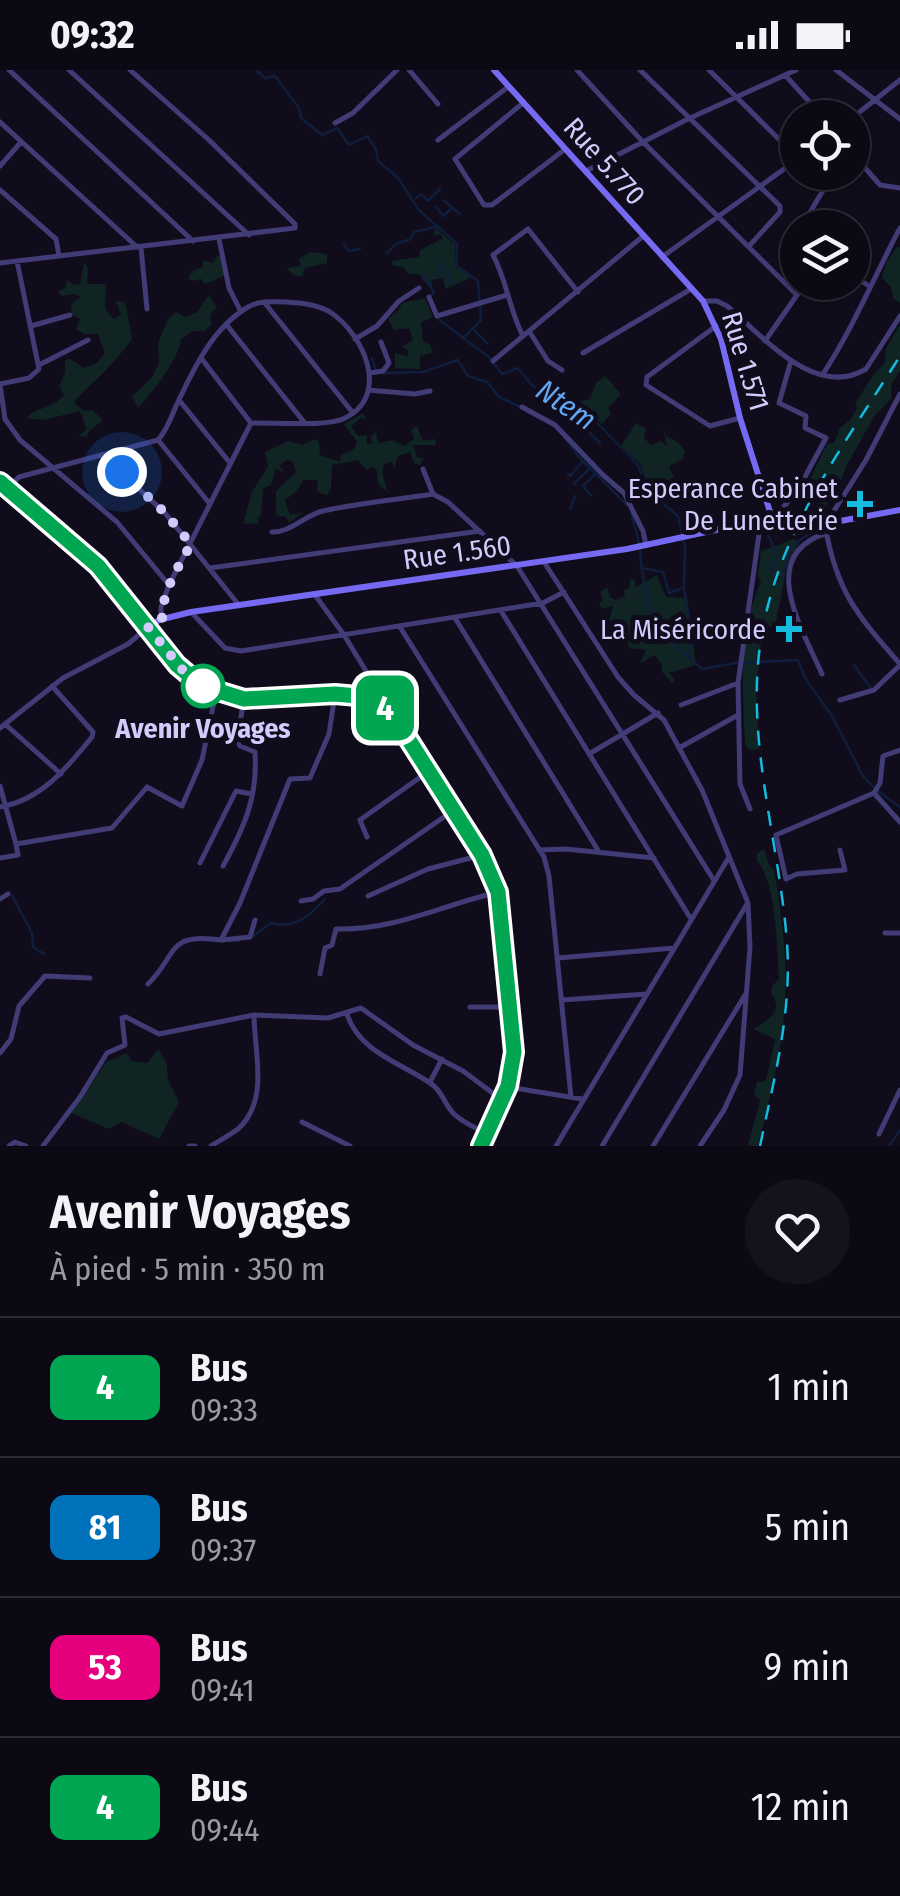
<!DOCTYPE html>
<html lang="fr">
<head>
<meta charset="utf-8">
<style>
	:root { --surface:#0c0914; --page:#15121d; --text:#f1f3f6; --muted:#9a9aa0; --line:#2c2a34 }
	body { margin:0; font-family:"Fira Sans Condensed",sans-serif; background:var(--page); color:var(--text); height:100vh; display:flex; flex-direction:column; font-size:38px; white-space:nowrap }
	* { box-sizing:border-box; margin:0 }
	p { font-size:32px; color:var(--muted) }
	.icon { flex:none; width:55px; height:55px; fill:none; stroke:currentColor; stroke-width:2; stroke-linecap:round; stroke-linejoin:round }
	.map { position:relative; height:1076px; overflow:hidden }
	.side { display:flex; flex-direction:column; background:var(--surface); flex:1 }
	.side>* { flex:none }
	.badge { padding:0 20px; border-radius:15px; font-size:35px; line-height:65px }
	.controls { position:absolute; left:780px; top:30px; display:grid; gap:20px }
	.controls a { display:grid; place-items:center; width:90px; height:90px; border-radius:50%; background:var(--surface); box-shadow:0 2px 8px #0004,0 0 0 2px var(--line); font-size:50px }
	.you { position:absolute; width:50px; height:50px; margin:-25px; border:8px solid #fff; border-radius:50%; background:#1a73e8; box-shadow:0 0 0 15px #1a73e833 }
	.map>.badge { position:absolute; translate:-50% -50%; box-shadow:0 0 0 5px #fff }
	.round { display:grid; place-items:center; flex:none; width:105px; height:105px; border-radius:52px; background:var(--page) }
	.overview { display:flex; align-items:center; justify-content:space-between; height:170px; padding:0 50px }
	h1 { font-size:48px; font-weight:700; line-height:75px }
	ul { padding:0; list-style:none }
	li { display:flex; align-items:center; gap:30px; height:140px; padding:0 50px; border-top:2px solid var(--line) }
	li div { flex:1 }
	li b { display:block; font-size:38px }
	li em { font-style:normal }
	li .badge { min-width:110px; font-weight:700; text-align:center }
	.status { display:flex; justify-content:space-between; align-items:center; height:70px; padding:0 50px; background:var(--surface); direction:ltr }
	.status svg { height:28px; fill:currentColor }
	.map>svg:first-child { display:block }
</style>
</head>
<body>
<div class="status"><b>09:32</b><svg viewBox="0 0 49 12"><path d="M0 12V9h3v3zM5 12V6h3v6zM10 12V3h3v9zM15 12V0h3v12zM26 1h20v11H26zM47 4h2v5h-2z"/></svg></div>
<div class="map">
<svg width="900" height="1076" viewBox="0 0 900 1076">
	<rect width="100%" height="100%" fill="#100c1b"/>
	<path fill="#102424" d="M436,158l19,17 1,22 16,10 -26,12 -3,-11 -12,2 2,12 -14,-18h-11l-5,-7 -10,-1 -1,-5 27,-4 1,-7 23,-12 -3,-4 -7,2z
		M897,177h3v56l-7,-5 -2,-11 -9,-9 4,-15z
		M310,182l17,2v9l-22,5 -3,8h-7l-9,-8 15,-2 -2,-7z
		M217,186h4l4,20 -20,8 -5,-6 -3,3 -9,-2 4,-8 11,-4v-7l10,3z
		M84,192l4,6 -1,16h19l-1,25 9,10 7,-4 -5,-14 9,1 7,37c-17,24 -37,42 -57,61v4l9,7 8,-1 11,10 -15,12 -1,5 -9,-1 9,-7 -7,-18 -37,9 -16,-2c10,-12 24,-8 37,-23l-5,-9 6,-13v-13l5,-1 14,9 13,-5 8,-10 -7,-19h-14l-8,-5 4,-10 -8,-5 -1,-10 10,-7 -7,-3 -12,2 -4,-4 8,-5 1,-7 7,5 6,-1z
		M209,225l8,12 -7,8 1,10 -6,6h-12l-12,8c-2,21 -29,54 -43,69l-6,-11 20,-20 7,-14 -1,-20 10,-24 8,-7 9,5 12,-5z
		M425,228l8,19 -12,5 2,19 7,4 3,8 -13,3v13l-25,-1v-15l13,3v-6l-7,-3 12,-7 -4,-12 -15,2 -6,-11 10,-8 4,-8z
		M900,254v47l-9,14 1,13 -17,17 -28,50 -11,28 -6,1 -6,19 -7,2 3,-23 -9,-1 -3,-8 19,-39 7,-1 6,-15 10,-8 7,-12 -2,-4 16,-26 14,-16 1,-13z
		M605,306l16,18 -13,14 3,6 -9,10 -24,-18 3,-5 9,-2 6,-16z
		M363,343l4,9 -5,-5 -11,9 7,10 9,-1v9l5,-1 -1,-6 5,-6 2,12 15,-3 11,6 10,-7 -3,-9 6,-4 6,15 12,-2 1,6h-23l4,12 7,1 -4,7 -6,-2 -4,-11 -12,4 -4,13 -2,-7 -8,2 -2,9 6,20 -10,-10 -1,-12 -5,-4 -6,3 -8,-10 -26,5 -1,23 -4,7 -10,-3 1,-12h-15l-6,11 -12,9 5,15 12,-2 -13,10 -3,-6 -10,-2v-24l20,-19 -4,-11 -6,-1 -6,6 5,8 -9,-6 -5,17 -8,3 -2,27 -4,4 3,4 -17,1 9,-32 16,-26 -3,-14 23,-11 14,4 13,-6 4,4 1,12 20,7 1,-7 13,-6 3,-7 -13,-18z
		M636,353l10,6 -2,9 7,7 10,-4 6,6 -4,-20 3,9 13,7 6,8 -2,8 -14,7 5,12 -6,14 -11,3 -8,-6 -9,-25 -19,-18z
		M794,469l5,4 -12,23 -12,61 -12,-1 -7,62 3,61 -10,1 -4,-5c-2,-51 -8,-114 16,-162l-3,-8 3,-24z
		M657,505l9,22 21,1 9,67 -27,8 6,6 -3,4 -10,-11v-7l-7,-10 -15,8 6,-13 -17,-2 -6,-18 -9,-3 -5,-7 4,-14 -11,3 -3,-5 4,-4 -3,-8 7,-5 4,11 5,2 9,-4 -1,-6 5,-2 1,-9h4l2,8z
		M764,779l5,16 5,4c8,49 15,98 10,147 -4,44 -16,88 -26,130h-10l12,-46 -6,-5 3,-13 9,-1 9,-42 -22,-10c14,-9 32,-16 18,-36l1,-7 7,-7c-2,-28 -2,-97 -22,-118v-7z
		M158,979l9,15 1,16 11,22 -20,37 -37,-17 -13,7 -38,-16 35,-51 21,-9 4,8 16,2z"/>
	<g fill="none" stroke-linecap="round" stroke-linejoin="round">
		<path stroke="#0f1e3c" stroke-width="2.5" d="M256,0l9,8 10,-2 24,32 2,10 21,17 15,-7 12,17 18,-9 9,13 2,12 20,17 21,32 38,34v22l21,15 3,39 -18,18 26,19 13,17 16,-6 14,17 64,37 42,43 10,26 30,25 7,30 -1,42 7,44 -3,23
			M416,128l6,-4 6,7 12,-12
			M443,130l17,14
			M436,136l7,10 8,-7
			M414,162l21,-5
			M344,174l4,7 12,-2
			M387,183l9,-9 15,-5 2,-5
			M446,199l5,16
			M424,204l10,19 -6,4
			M437,207l4,-16
			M437,248l25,19
			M474,260l13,13
			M372,288l4,13
			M383,303l40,-1 35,-12 10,16 19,6 12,15 24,11
			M588,361l12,12
			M562,364l16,22 49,49
			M568,404l2,2 13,-15
			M574,414l16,-16
			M591,425l-8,-9 11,-11
			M570,439l5,-13
			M631,442l8,31
			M763,456l13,25 -4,21
			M640,481c2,24 6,49 15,72 6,13 36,35 47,46l34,-6 62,-3 7,18 27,38 31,60 11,12 26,19
			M641,498l22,4 6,21 14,-5
			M782,506c7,-23 12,-40 39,-46
			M854,595l17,23
			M12,825l20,38 1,14 11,7
			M249,869l22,-16c25,6 38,-7 54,-24
			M201,870l38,1
			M889,1076l11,-16"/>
		<path stroke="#413b76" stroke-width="5" d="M9,0l184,171
			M69,0l180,165
			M409,0l29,34
			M577,0l65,71 155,154
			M640,0l140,136v6l-30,33
			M709,0l89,88
			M836,0l64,49
			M785,5l39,43
			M523,33l-68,56 29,46h8l72,-55
			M852,48l48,-38
			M0,52l137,125
			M335,53l18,-10 44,-43
			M438,70l70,-53
			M852,83l28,32 20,3
			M0,96l21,-24
			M586,101l102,-52 108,-49
			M0,120l56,49 3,17
			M806,149l28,-47
			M219,169l10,49 12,24
			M141,178l6,61
			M662,187l136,-98
			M0,193l295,-35v-4l-86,-84 -79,-70
			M852,205l17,11
			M429,227l8,19 70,-21
			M703,231h14l10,5c35,29 88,94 139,63l34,-53
			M264,232l89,111
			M226,254l78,98
			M31,256l39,-11
			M716,256l-69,51 -1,8 64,41 30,-8
			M529,261l19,30 14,9
			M523,266c-14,-27 -16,-55 -30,-81l35,-26 50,63
			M355,269l22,-13 22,-25 20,-13
			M765,271l41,-59
			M583,283l108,-64
			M201,288l50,65
			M493,291l149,-124
			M39,295l49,-25
			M370,303l13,-2 6,-8 -8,-21
			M823,304c30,-46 51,-97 77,-146
			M0,314l5,35 15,21 97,82 52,63
			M0,314l29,-6 10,-9 -22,-108
			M368,320l47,4 15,-3
			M179,330l51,63
			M522,337l33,18 48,50 21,18 19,38 3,14
			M158,370l52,64
			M102,385l63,58 73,91
			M423,399l10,25
			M0,424l19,-17 139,-37c9,-10 13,-22 18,-34 17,-36 36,-78 72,-99 12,-7 24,-5 37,-5 15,1 32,2 45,10 34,22 62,85 13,107 -18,8 -70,3 -92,4
			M776,447l24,-31 26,-48 -21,-10 1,-12 -27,-13 12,-42
			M827,452l39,-62 34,-66
			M272,462c18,1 33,-17 51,-21 35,-8 73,-11 110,-17l15,8 69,64 196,313
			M544,492l74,115 16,18 30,25 38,70 46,113 2,44 -10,128 -16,35 -24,36
			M210,498l270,-37
			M315,525l29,40 36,59 -1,8
			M501,541l190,308
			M191,542l34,36 16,3 302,-48 21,-11
			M455,548l144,234
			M161,549v-12l8,-22 82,-162
			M400,557l144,230 5,19 22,221
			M822,604c-19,-44 -67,-119 5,-141
			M840,630l34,-10 26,-25
			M681,635l57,-22
			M5,654l56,50
			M0,658l63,-50 65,-34 20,-17
			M679,678l59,-33
			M589,684l69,-41
			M0,716l16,58
			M874,723l26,29
			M0,737c41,-7 67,-39 92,-70l1,-5 -41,-46
			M750,739l-10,-25 -2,-101 23,-163
			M367,767l-7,-17 69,-49
			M539,780l27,-1 88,9
			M840,780l5,20 -48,4 -11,5 -10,-44 98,-42 6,-10 3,-27 17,-6
			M0,788l18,-3 -2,-11 96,-16 35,-41 35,19 20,-46 14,-68
			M200,793l36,-72 16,3
			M223,796c21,-38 35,-69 32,-114l-15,-6 -3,-6 7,-41
			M368,826l60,-27 54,-14
			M0,829l8,-5
			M301,831l12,-2 11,-8 16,-2 114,-79
			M885,863h15
			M222,870l28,-3 5,-17
			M558,888l116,-10
			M320,904l5,-26 7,-3 4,-16c57,2 107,-24 162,-37
			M148,914c30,-29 18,-52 73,-44l19,-37 50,-124 20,-1 19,-44 6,-40
			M562,930l85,-6
			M470,937h41
			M347,944c12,38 54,49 83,69 12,7 14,21 24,31 8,8 22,14 33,20
			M0,983l11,-14 8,-33 26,-30 45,2
			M430,1012l12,-23
			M508,1017l74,12
			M302,1052l48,24
			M879,1064l21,-44
			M9,1076l6,-4 11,4
			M43,1076l37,-49 27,-44 18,-8 -3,-27 4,-1 33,17 95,-19 74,3 33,-10 52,37 50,26 39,29
			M189,1076h6
			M211,1076c9,-6 19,-11 27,-17 32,-29 16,-77 16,-114
			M556,1076l173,-289
			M602,1076l145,-242
			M653,1076l92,-151"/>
		<path stroke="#413b76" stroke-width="5" d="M825,455c11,66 32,90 75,139"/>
		<path stroke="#766af2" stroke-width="6" d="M494,0l209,231 18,38 19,79 32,100
			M0,412l98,83 79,100 24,21 43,13 91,-5 34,3 24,18 81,127 24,50 13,115 1,61 -4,19 -27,59
			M148,557l11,-7 32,-8 436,-63 149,-32 37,9 87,-16"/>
		<path stroke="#13bcde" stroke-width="2.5" stroke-dasharray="15 12" stroke-linecap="butt" d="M760,1076c14,-67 32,-133 27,-203 -8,-109 -47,-215 -22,-325 21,-97 83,-179 135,-262"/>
	</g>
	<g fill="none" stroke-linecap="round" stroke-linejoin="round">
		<g stroke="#fff" stroke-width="22">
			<path id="line" d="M0,412l98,84 79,99 25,21 42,13 91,-5 34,3 24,18 89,140 16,37 16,160 -6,34 -27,60"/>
		</g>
		<use href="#line" stroke="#00a651" stroke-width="15"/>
		<path stroke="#d3cbfb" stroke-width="10" stroke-dasharray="0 18" d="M122,402l43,41 26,31c-13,24 -29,47 -29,75l-14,8 41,51 14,8"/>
	</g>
	<g fill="#13bcde" stroke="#100c1b" stroke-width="4">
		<path d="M855 419h10v10h10v10h-10v10h-10v-10h-10v-10h10z"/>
		<path d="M784 544h10v10h10v10h-10v10h-10v-10h-10v-10h10z"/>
	</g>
	<circle fill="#fff" stroke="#00a651" stroke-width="5" cx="203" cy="616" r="20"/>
	<g text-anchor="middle" stroke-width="10" stroke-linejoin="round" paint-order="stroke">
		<g font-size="28" fill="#d3cbfb" stroke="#100c1b">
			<text transform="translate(605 91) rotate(48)" y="10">Rue 5.770</text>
			<text transform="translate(746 291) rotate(73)" y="10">Rue 1.571</text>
			<text transform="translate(457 482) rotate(-8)" y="10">Rue 1.560</text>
		</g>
		<g font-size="28" fill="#d3cbfb" stroke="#100c1b" text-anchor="end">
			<text x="838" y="428">Esperance Cabinet<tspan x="838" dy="32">De Lunetterie</tspan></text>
			<text x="766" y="569">La Miséricorde</text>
		</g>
		<g font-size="28" font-weight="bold" fill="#d3cbfb" stroke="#100c1b">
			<text x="203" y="668">Avenir Voyages</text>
		</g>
		<g font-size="30" font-style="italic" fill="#62a5f2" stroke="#100c1b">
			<text transform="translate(566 335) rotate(34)" y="10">Ntem</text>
		</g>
	</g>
</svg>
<div class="controls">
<a><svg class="icon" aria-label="locate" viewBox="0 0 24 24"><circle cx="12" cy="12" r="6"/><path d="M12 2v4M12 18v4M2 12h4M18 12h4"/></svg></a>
<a><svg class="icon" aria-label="layers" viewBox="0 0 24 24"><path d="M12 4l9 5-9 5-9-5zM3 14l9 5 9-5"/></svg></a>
</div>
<div class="you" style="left:122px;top:402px"></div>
<b class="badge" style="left:385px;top:638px;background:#00a651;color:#fff">4</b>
</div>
<section class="side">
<div class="overview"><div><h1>Avenir Voyages</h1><p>À pied · 5 min · 350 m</p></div><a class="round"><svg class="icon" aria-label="heart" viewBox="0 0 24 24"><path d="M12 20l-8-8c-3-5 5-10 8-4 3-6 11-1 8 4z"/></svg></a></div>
<ul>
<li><span class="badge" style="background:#00a651;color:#fff">4</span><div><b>Bus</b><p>09:33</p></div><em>1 min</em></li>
<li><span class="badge" style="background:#0072bc;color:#fff">81</span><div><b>Bus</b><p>09:37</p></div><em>5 min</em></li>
<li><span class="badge" style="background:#e6007e;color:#fff">53</span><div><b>Bus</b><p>09:41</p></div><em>9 min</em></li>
<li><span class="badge" style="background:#00a651;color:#fff">4</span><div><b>Bus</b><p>09:44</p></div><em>12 min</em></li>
</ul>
</section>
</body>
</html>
